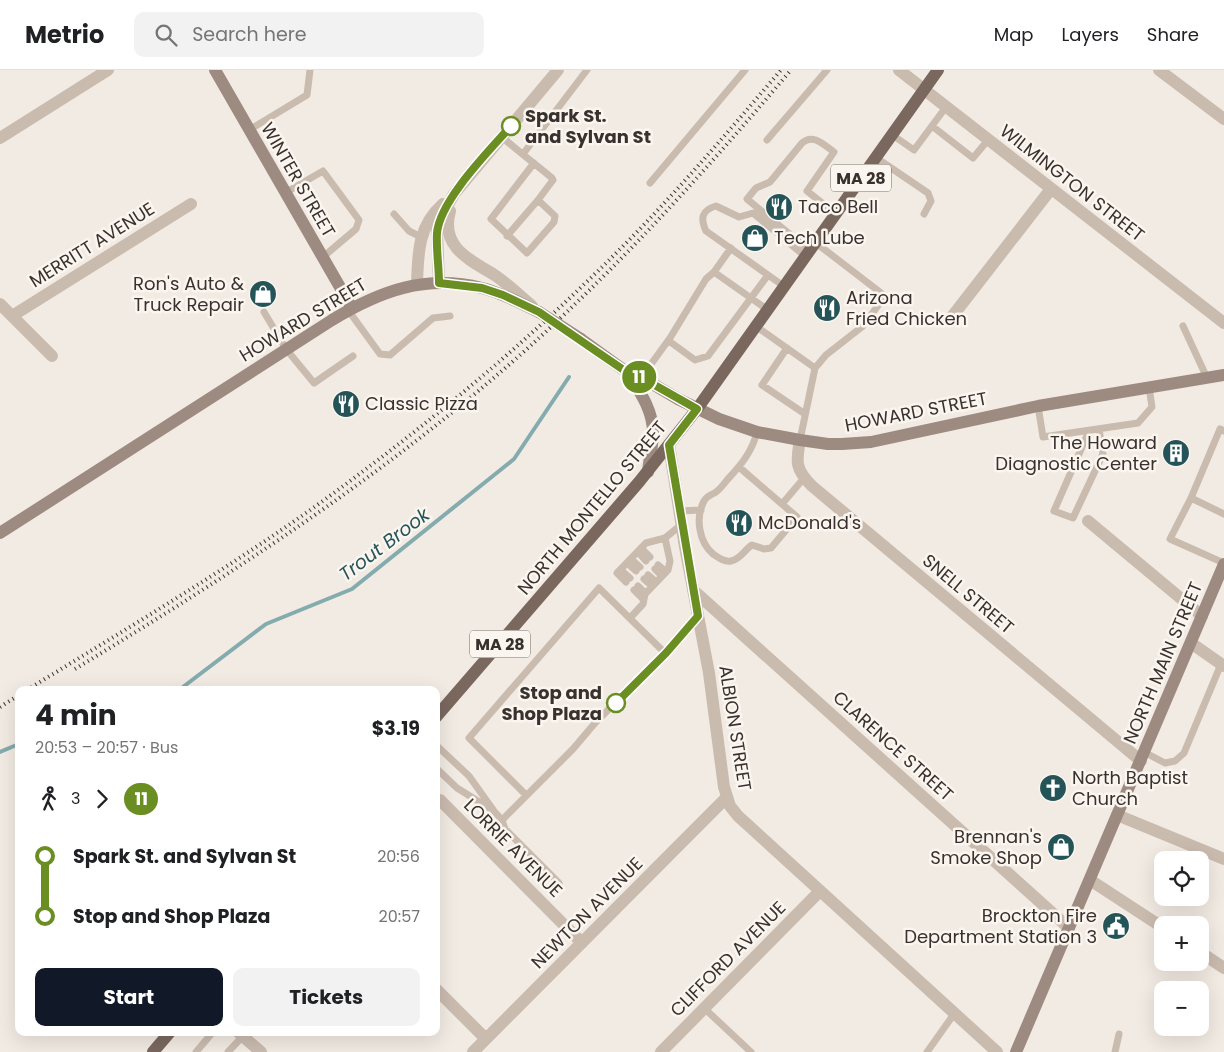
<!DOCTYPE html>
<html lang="en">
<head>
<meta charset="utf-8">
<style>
	:root { --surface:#fff; --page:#f2f2f2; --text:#202124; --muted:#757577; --line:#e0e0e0; --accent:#111827 }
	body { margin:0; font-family:Poppins,sans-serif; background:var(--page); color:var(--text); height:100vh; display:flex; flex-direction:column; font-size:19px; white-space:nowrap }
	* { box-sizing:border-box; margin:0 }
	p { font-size:16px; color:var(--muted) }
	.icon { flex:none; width:28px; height:28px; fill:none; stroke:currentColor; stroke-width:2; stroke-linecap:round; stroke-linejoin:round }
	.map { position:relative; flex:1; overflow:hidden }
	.sheet { position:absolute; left:15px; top:616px; width:425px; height:350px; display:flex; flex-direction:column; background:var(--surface); border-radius:10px; box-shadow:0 5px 20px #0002 }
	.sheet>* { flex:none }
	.badge { padding:0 10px; border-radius:16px; font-size:18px; line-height:32px }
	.tools { position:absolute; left:1154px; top:781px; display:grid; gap:10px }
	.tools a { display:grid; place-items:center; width:55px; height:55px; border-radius:10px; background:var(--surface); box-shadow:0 5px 20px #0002; font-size:25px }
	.map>.badge { position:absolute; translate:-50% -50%; box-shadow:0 0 0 2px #fff }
	.legs { display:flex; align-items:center; gap:8px; height:55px; padding:0 20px; font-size:16px }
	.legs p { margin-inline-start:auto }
	.headline { display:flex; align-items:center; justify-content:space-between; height:85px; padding:0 20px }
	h1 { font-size:28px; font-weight:700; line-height:38px }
	.cta { display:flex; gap:10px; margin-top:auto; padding:10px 20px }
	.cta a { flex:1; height:58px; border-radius:10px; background:var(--accent); color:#fff; font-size:20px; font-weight:700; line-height:58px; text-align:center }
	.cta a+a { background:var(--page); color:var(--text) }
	ul { padding:0 20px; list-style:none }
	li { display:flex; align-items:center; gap:18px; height:60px; font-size:19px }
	li i { display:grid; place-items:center; width:8px; height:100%; margin:0 6px; background:currentColor }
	li i::after { content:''; width:12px; height:12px; margin:-6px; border:4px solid; border-radius:50%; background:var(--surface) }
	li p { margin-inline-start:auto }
	li:first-child i { background:linear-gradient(#0000 50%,currentColor 0) }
	li:last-child i { background:linear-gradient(currentColor 50%,#0000 0) }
	header { display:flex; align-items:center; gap:30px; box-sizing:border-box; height:70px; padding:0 25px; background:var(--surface); border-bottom:1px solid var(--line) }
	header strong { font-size:24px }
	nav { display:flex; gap:28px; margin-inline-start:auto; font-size:18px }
	.search { width:350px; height:45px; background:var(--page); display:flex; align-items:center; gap:12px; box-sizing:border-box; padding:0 18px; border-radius:10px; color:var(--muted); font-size:19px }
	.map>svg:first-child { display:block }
</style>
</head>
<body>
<header>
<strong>Metrio</strong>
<div class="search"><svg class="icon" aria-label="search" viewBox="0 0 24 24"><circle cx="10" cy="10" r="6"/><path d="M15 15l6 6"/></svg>Search here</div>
<nav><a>Map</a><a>Layers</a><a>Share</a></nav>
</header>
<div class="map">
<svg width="1224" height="982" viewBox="0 0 1224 982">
	<rect width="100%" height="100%" fill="#f2ebe3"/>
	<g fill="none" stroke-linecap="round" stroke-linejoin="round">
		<path stroke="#84abad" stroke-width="4" d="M179,620l87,-66 86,-35 162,-130 55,-82
			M0,682l19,-8"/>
		<path stroke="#cabbaf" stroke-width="7" d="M932,56l41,32 15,-18
			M249,60l58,-35 3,-25
			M891,64l23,16 32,-43
			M502,67c16,14 33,27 50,41l1,2 -15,20 17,16 -1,6 -27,31 -36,-34 43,-56
			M767,70l60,-70
			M523,84l64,-84
			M875,87l53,36 3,8 -7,13
			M650,113l95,-113
			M285,123l38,-22 36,49 -3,9 -33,28
			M394,144l15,17 12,6
			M507,166l31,-36
			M810,181l-63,-52 9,-11 14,-6 32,-39c11,-10 22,2 32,9l-27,39 29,23
			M714,202l17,-24
			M785,217l-79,-56c-6,-13 -4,-21 10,-25l23,11 14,-4 53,44
			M348,240l32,44 10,1 43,-37 17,-2
			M264,242l22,37 28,34 39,-27
			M1183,256l24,52
			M757,257l58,41 -15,72
			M669,271l26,19 13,-4 60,-81
			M787,278l-25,37 43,29
			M815,298l11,-13 37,-29 22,-30 -69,-53
			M641,308l29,-40 36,-59 8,-7 54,38
			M1038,336l5,31 95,-14 14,-16 -3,-20
			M1089,361l-35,80 19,7 30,-64 -4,-25
			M1224,361l-4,-2 -29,69 33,16
			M739,397l58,50 -26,31 -7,1 -12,-4c-8,5 -11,14 -21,16 -7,1 -12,-3 -18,-7 -14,-12 -18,-36 -9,-53 3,-6 8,-6 12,-9 4,-3 8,-8 11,-12 14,-15 25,-28 30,-48
			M1191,428l-21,41 54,24
			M782,434l22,-26
			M679,441l22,-1
			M641,478l9,9
			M638,482l8,9
			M631,489l9,8
			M627,493l9,8
			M658,495l8,7
			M655,499l7,7
			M621,500l9,8
			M648,505l8,7
			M644,509l8,7
			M626,512l-9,-9 29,-30 19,-5 16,-13
			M638,516l7,7
			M634,520l9,9
			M630,548l13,-14 2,-10 23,-24 2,-9 -5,-23
			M436,675l33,31 25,35 8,9 71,-71 22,-26 70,-70 33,-37
			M1144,682l21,11 10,-2 9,-8 37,-89
			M436,698l21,20 32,20
			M526,725l-57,-57 130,-150 66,65
			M502,750l3,9 54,54
			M704,938l47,44
			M196,982l17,-20
			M228,982l15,-16
			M927,982l27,-38
			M1115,982l4,-18"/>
		<path stroke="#cabbaf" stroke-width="12" d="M899,0l325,253
			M1159,0l65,49
			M0,68l108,-68
			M450,141c-10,35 18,48 43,63 14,9 26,21 39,32
			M439,213l-2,-51 4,-15 13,-23 104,-124
			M417,214c1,-31 1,-58 26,-80
			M0,234l52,52
			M12,246l179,-112
			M951,248l100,-129
			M800,370c-4,22 -5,29 12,46l329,275
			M669,375l16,102 24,126 15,114 6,19 8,10 259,236
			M1088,451l114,95
			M693,520l376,338
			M1191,573l33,23
			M440,730l142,143
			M1117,745l107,44
			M1090,810l72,47
			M1200,882l24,16
			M436,919l50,50
			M238,962l23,20
			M473,982l253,-254
			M661,982l159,-161"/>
		<path stroke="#9d8b81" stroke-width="12" d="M215,0l137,238
			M581,269l47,34 23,10 27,16 41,20 38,13 43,8 28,4h14l29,-2 167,-36 186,-31
			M628,303c12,19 25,37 25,60 0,13 -4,26 -5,39
			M0,463l332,-213c48,-29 93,-46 150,-32 20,5 38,15 57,24
			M1016,982l208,-488"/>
		<path stroke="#7a685f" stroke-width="12" d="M436,647l203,-235 58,-73 241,-339
			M153,982l17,-20"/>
		<path stroke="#39312d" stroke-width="4" stroke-dasharray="1 4" stroke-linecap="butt" d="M75,599c144,-87 285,-178 414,-287 111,-94 208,-201 302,-312
			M27,620c115,-71 232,-139 339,-221 96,-72 187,-151 271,-237 50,-52 97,-107 144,-162
			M0,637l19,-12"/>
		<path stroke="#9d8b81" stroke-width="12" d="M539,242l42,27"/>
	</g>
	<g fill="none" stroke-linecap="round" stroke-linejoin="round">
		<g stroke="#fff" stroke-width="11">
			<path id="line-1" d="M511,56c-22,25 -71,74 -74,107 -1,16 2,33 2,50l43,5 21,7 36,17 89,61 23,10 46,26 -28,36 29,171 -32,37 -50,50"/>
		</g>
		<use href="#line-1" stroke="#6b8e23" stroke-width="8"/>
	</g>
	<defs>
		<g id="restaurant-disc" transform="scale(1.4375)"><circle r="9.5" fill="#255458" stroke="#faf5ef"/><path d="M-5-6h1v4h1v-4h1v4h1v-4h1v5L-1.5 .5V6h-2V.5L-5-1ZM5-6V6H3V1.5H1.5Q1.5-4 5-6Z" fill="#fff"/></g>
		<g id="shop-disc" transform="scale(1.4375)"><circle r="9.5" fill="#255458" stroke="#faf5ef"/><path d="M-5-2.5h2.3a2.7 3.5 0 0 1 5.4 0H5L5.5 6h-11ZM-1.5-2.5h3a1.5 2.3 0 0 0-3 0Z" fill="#fff"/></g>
		<g id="building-disc" transform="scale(1.4375)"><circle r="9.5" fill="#255458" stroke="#faf5ef"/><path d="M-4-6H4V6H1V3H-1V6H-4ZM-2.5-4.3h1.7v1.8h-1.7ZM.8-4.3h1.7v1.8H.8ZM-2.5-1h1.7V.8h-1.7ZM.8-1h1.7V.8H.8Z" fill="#fff"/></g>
		<g id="church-disc" transform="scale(1.4375)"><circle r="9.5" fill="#255458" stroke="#faf5ef"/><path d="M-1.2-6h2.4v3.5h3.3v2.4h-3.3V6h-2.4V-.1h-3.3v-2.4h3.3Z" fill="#fff"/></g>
		<g id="civic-disc" transform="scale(1.4375)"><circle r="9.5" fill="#255458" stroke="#faf5ef"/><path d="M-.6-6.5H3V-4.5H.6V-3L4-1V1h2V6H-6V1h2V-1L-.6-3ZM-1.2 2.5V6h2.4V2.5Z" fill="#fff"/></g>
	</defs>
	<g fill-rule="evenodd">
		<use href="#restaurant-disc" x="779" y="137"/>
		<use href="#shop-disc" x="755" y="168"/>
		<use href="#shop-disc" x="263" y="224"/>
		<use href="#restaurant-disc" x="827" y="238"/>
		<use href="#restaurant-disc" x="346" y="334"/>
		<use href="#building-disc" x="1176" y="383"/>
		<use href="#restaurant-disc" x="739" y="453"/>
		<use href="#church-disc" x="1053" y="718"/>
		<use href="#shop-disc" x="1061" y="777"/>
		<use href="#civic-disc" x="1116" y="856"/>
	</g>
	<g fill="#fff" stroke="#6b8e23" stroke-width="2.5">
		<circle cx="511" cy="56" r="9"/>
		<circle cx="616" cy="633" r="9"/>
	</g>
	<g text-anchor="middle" stroke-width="5" stroke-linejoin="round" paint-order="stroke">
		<g fill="#faf5ef" stroke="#736c67" stroke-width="1">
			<rect x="831" y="94.5" width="60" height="27" rx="4"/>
			<rect x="470" y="560.5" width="60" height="27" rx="4"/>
		</g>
		<g font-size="16" font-weight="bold" fill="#39312d">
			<text x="861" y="114">MA 28</text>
			<text x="500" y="580">MA 28</text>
		</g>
		<g font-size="18" font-weight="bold" fill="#39312d" stroke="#faf5ef" text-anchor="start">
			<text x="525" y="52">Spark St.<tspan x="525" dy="21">and Sylvan St</tspan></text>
			<text x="602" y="629" text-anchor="end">Stop and<tspan x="602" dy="21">Shop Plaza</tspan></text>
		</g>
		<g font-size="18" fill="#39312d" stroke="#faf5ef">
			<text transform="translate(298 110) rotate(60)" y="6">WINTER STREET</text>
			<text transform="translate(1072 113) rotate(38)" y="6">WILMINGTON STREET</text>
			<text transform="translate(92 175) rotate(-32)" y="6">MERRITT AVENUE</text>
			<text transform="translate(303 250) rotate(-31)" y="6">HOWARD STREET</text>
			<text transform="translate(916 342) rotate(-11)" y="6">HOWARD STREET</text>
			<text transform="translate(592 438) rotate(-50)" y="6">NORTH MONTELLO STREET</text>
			<text transform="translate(968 524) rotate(40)" y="6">SNELL STREET</text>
			<text transform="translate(1163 593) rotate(-67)" y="6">NORTH MAIN STREET</text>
			<text transform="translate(735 658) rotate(81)" y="6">ALBION STREET</text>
			<text transform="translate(893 676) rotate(42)" y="6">CLARENCE STREET</text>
			<text transform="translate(513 778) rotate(45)" y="6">LORRIE AVENUE</text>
			<text transform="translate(587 843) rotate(-45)" y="6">NEWTON AVENUE</text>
			<text transform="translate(728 889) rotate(-45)" y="6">CLIFFORD AVENUE</text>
		</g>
		<g font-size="18" fill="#39312d" stroke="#faf5ef" text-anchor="start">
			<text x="798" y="143">Taco Bell</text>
			<text x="774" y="174">Tech Lube</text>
			<text x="244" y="220" text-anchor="end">Ron's Auto &amp;<tspan x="244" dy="21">Truck Repair</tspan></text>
			<text x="846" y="234">Arizona<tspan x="846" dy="21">Fried Chicken</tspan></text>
			<text x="365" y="340">Classic Pizza</text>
			<text x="1157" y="379" text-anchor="end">The Howard<tspan x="1157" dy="21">Diagnostic Center</tspan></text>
			<text x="758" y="459">McDonald's</text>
			<text x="1072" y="714">North Baptist<tspan x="1072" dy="21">Church</tspan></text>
			<text x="1042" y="773" text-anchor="end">Brennan's<tspan x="1042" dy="21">Smoke Shop</tspan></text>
			<text x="1097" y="852" text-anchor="end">Brockton Fire<tspan x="1097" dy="21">Department Station 3</tspan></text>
		</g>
		<g font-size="19" font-style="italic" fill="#255458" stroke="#faf5ef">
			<text transform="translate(384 474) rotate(-37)" y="7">Trout Brook</text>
		</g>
	</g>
</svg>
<div class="tools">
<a><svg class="icon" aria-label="locate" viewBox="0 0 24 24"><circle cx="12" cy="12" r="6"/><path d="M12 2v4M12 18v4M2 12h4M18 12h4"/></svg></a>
<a>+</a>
<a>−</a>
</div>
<b class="badge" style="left:639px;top:307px;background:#6b8e23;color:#fff">11</b>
<section class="sheet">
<div class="headline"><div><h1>4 min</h1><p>20:53 – 20:57 · Bus</p></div><b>$3.19</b></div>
<div class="legs"><svg class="icon" aria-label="walk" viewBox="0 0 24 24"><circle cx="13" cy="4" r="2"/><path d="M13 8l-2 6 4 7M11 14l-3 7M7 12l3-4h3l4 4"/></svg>3<svg class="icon" aria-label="forward" viewBox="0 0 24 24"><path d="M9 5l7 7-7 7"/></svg><b class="badge" style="background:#6b8e23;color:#fff">11</b></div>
<ul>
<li><i style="color:#6b8e23"></i><b>Spark St. and Sylvan St</b><p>20:56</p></li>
<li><i style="color:#6b8e23"></i><b>Stop and Shop Plaza</b><p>20:57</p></li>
</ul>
<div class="cta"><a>Start</a><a>Tickets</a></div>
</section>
</div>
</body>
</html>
